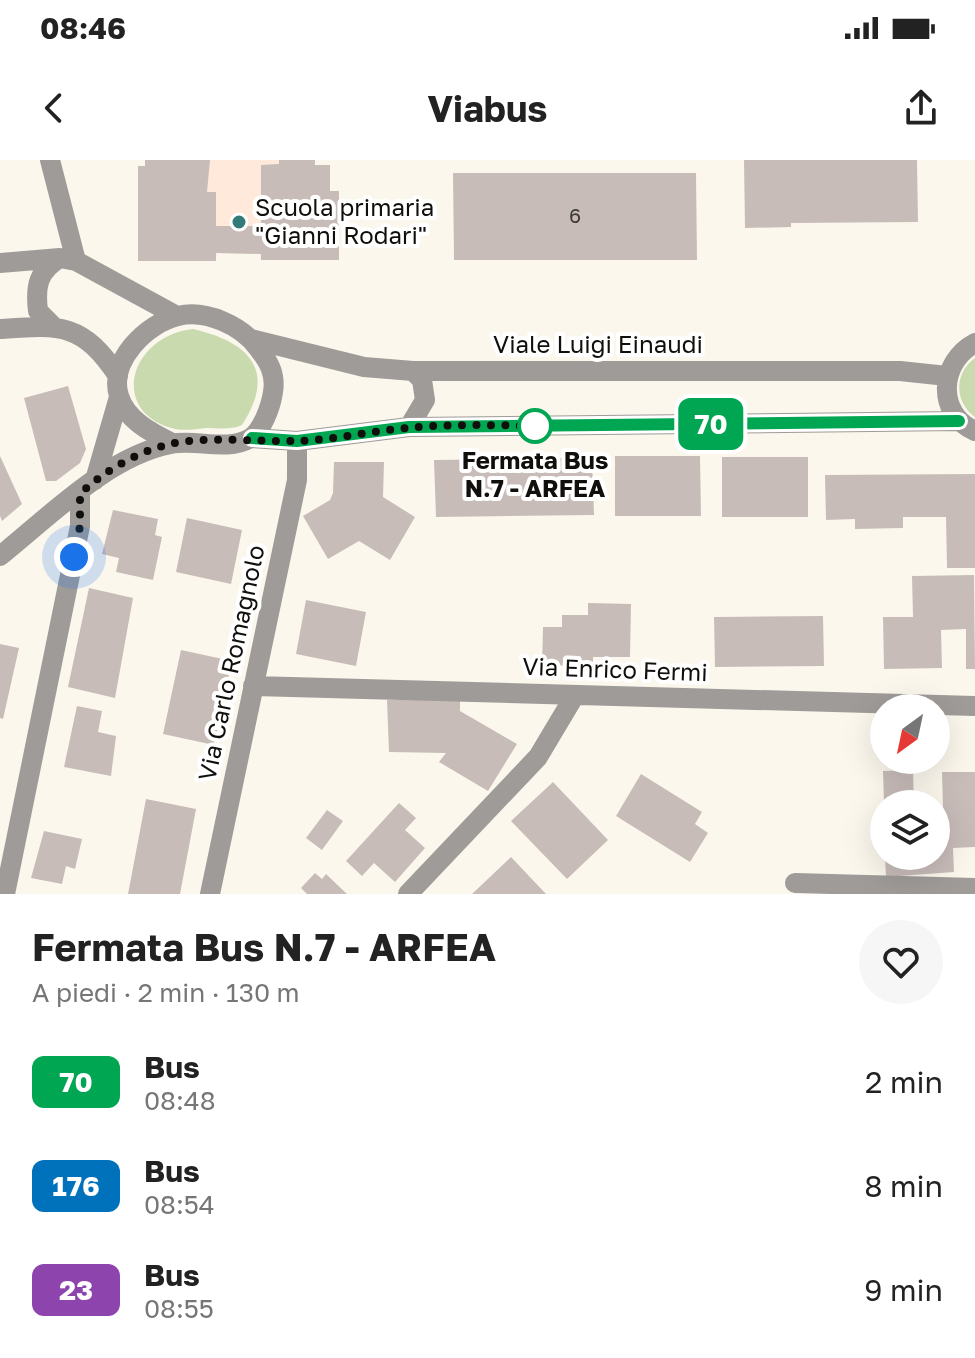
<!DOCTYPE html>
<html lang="it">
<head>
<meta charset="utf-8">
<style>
	:root { --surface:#fff; --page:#f6f6f6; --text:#222; --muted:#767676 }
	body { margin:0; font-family:"Golos Text",sans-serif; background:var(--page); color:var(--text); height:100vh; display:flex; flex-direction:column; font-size:30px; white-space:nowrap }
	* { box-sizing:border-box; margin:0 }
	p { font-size:26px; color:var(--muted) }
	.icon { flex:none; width:44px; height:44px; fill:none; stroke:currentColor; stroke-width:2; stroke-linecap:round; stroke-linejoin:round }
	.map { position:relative; height:734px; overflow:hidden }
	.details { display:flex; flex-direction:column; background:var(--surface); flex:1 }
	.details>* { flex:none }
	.badge { padding:0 16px; border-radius:12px; font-size:28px; line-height:52px }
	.needle { width:52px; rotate:213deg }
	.tools { position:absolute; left:870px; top:534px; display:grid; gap:16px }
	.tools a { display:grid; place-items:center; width:80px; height:80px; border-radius:50%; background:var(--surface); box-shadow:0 8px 32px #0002; font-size:40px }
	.you { position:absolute; width:40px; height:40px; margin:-20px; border:6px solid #fff; border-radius:50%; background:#1a73e8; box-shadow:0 0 0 12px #1a73e833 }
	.map>.badge { position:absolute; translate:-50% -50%; box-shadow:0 0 0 4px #fff }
	.round { display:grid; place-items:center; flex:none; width:84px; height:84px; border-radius:42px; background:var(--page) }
	.head { display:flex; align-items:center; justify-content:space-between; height:136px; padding:0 32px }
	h1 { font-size:38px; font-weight:700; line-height:60px }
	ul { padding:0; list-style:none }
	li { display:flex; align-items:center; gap:24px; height:104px; padding:0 32px }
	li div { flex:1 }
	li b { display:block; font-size:30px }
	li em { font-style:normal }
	li .badge { min-width:88px; font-weight:700; text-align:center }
	.status { display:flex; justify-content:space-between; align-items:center; height:56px; padding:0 40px; background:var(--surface); direction:ltr }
	.status svg { height:22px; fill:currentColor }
	header { display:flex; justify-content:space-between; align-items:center; height:104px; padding:0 32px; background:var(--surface); font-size:36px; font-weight:700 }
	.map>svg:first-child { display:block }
</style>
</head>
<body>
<div class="status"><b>08:46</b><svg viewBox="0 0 49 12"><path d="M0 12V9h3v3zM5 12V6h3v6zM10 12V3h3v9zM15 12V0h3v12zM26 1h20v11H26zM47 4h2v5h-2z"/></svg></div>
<header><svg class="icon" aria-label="back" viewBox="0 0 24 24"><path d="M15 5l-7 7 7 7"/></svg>Viabus<svg class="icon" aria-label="share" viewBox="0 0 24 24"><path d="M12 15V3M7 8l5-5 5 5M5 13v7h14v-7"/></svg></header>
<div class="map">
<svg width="975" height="734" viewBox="0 0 975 734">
	<rect width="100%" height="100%" fill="#fcf7ed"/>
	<path fill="#ffe9db" d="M145,0h170v5h15v26h9v69h-78l-1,-6 -43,-1 -1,8h-78v-95h7z"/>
	<path fill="#c9daae" d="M193,169c57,13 84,42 49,96 -11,5 -24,3 -36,3 -9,1 -22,3 -31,1 -67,-16 -46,-93 18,-100z
		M975,198v59c-21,-15 -21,-44 0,-59z"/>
	<path fill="#c8bcb9" d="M145,0h65l-3,32h9v34h45v-61l18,-1v-4h36v5h15v26h9v69h-78v-6l-45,-1v8h-78v-95h7z
		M744,0h173l1,62 -127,1v4l-46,1z
		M453,13h243l1,87h-243z
		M68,226l18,63 -6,14 -24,18h-10l-22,-83z
		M0,296l22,48 -20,17 -2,-5z
		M615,296h85l1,60h-86z
		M722,297h86v60h-86z
		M592,298l2,57 -158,2 -2,-57z
		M334,302h50l-1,35 32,20 -25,43 -31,-19 -31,18 -25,-43 27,-16 3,-7z
		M975,314v94h-28l-1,-51h-43v11l-48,1v-10l-29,1 -1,-45z
		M113,350l45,9 -3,16 7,2 -9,43 -37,-8 3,-14 -17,-4z
		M187,358l55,12 -11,54 -55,-12z
		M974,415l1,94h-9v-40l-25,1 1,38 -58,1 -1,-52h30l-1,-41z
		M89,428l44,10 -18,100 -47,-11z
		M306,440l60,12 -10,54 -60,-12z
		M588,443l43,1 -1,53h-37v9l-51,-1 1,-38h19v-12h26z
		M823,456l1,50 -109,1 -1,-50z
		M0,484l19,4 -16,71 -3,-1z
		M181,490l51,11 -18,84 -51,-11z
		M387,540h73v11l57,33 -29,47 -49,-29 7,-9 -57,-1z
		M77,546l25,5 -4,21 18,4 -5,40 -47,-9z
		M913,610l1,34h-30l-1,-33z
		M942,612h33v75l-22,1 1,24 -68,5 -1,-21h51v-11h8z
		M641,614l61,38 -7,12 13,9 -18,29 -74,-46z
		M553,622l55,58 -41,39 -56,-58z
		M146,639l50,10 -16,85h-52z
		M399,643l17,15 -11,12 20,18 -30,34 -21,-19 -12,13 -16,-15z
		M327,650l16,11 -21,29 -16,-12z
		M44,671l38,8 -7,30 -9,-3 -4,18 -31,-6z
		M511,697l35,37h-74z
		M315,713l7,6 4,-5 21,20h-40l-6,-6z"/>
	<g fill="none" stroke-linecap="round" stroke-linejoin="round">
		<path stroke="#9f9b98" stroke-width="20" d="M50,0l26,101
			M0,103l60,-5 16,3 101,55
			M53,166l-15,-15c-3,-25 0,-40 22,-53
			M0,169c60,-4 82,-7 118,47
			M251,179l113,28 49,4h487l47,5
			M975,183c-36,19 -39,71 0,88
			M409,267l16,-27 -3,-20 -9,-9
			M252,278l45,3 112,-14 550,-6
			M95,320l24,-83
			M0,396c49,-39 108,-100 171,-112 24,-5 56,7 78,-5 13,-7 22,-33 24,-47 3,-18 -4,-30 -15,-44 -16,-22 -52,-39 -80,-32 -31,7 -70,45 -59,80 7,24 33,37 53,47
			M253,526l722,20
			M795,723l180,5
			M5,734l75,-368v-32
			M210,734l87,-414v-39
			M408,734l130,-137 37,-62"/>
	</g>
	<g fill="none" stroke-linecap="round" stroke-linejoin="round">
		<g stroke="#fff" stroke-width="18">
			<path id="line" d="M252,278l45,3 112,-14 550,-6"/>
		</g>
		<use href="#line" stroke="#00a651" stroke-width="12"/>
		<path stroke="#100f0b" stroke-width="8" stroke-dasharray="0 14.4" d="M74,397l6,-31v-32c24,-23 57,-42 90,-50 34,-8 92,-2 127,-3 37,-1 73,-10 110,-13 41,-4 86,-3 128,-2"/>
	</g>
	<circle fill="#327b79" stroke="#fff" stroke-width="3" cx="239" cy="62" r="8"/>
	<circle fill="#fff" stroke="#00a651" stroke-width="4" cx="535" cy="266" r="16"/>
	<g text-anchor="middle" stroke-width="8" stroke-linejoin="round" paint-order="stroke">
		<g font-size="20" fill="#3e3a36">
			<text x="575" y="63">6</text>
		</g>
		<g font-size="24" fill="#100f0b" stroke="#fff" text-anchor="start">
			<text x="255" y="56">Scuola primaria<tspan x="255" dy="28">"Gianni Rodari"</tspan></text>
		</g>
		<g font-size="24" fill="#100f0b" stroke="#fff">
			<text x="598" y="193">Viale Luigi Einaudi</text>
			<text transform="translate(232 503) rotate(-78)" y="8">Via Carlo Romagnolo</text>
			<text transform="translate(615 510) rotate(2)" y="8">Via Enrico Fermi</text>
		</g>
		<g font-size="24" font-weight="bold" fill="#100f0b" stroke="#fff">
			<text x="535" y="309">Fermata Bus<tspan x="535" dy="28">N.7 - ARFEA</tspan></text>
		</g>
	</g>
</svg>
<div class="tools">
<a><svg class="needle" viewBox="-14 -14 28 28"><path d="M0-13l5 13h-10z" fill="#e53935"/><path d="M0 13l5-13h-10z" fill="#767676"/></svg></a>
<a><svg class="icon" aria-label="layers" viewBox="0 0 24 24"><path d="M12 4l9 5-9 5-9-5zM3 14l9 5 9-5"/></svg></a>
</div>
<div class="you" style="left:74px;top:397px"></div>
<b class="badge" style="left:711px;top:264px;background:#00a651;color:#fff">70</b>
</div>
<section class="details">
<div class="head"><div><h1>Fermata Bus N.7 - ARFEA</h1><p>A piedi · 2 min · 130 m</p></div><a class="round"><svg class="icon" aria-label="heart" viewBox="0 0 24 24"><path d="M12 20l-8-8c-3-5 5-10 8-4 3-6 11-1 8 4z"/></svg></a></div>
<ul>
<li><span class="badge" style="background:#00a651;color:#fff">70</span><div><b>Bus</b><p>08:48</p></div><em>2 min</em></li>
<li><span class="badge" style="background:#0072bc;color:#fff">176</span><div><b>Bus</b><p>08:54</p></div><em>8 min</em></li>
<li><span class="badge" style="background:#8e44ad;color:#fff">23</span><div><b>Bus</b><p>08:55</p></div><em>9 min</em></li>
</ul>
</section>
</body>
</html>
